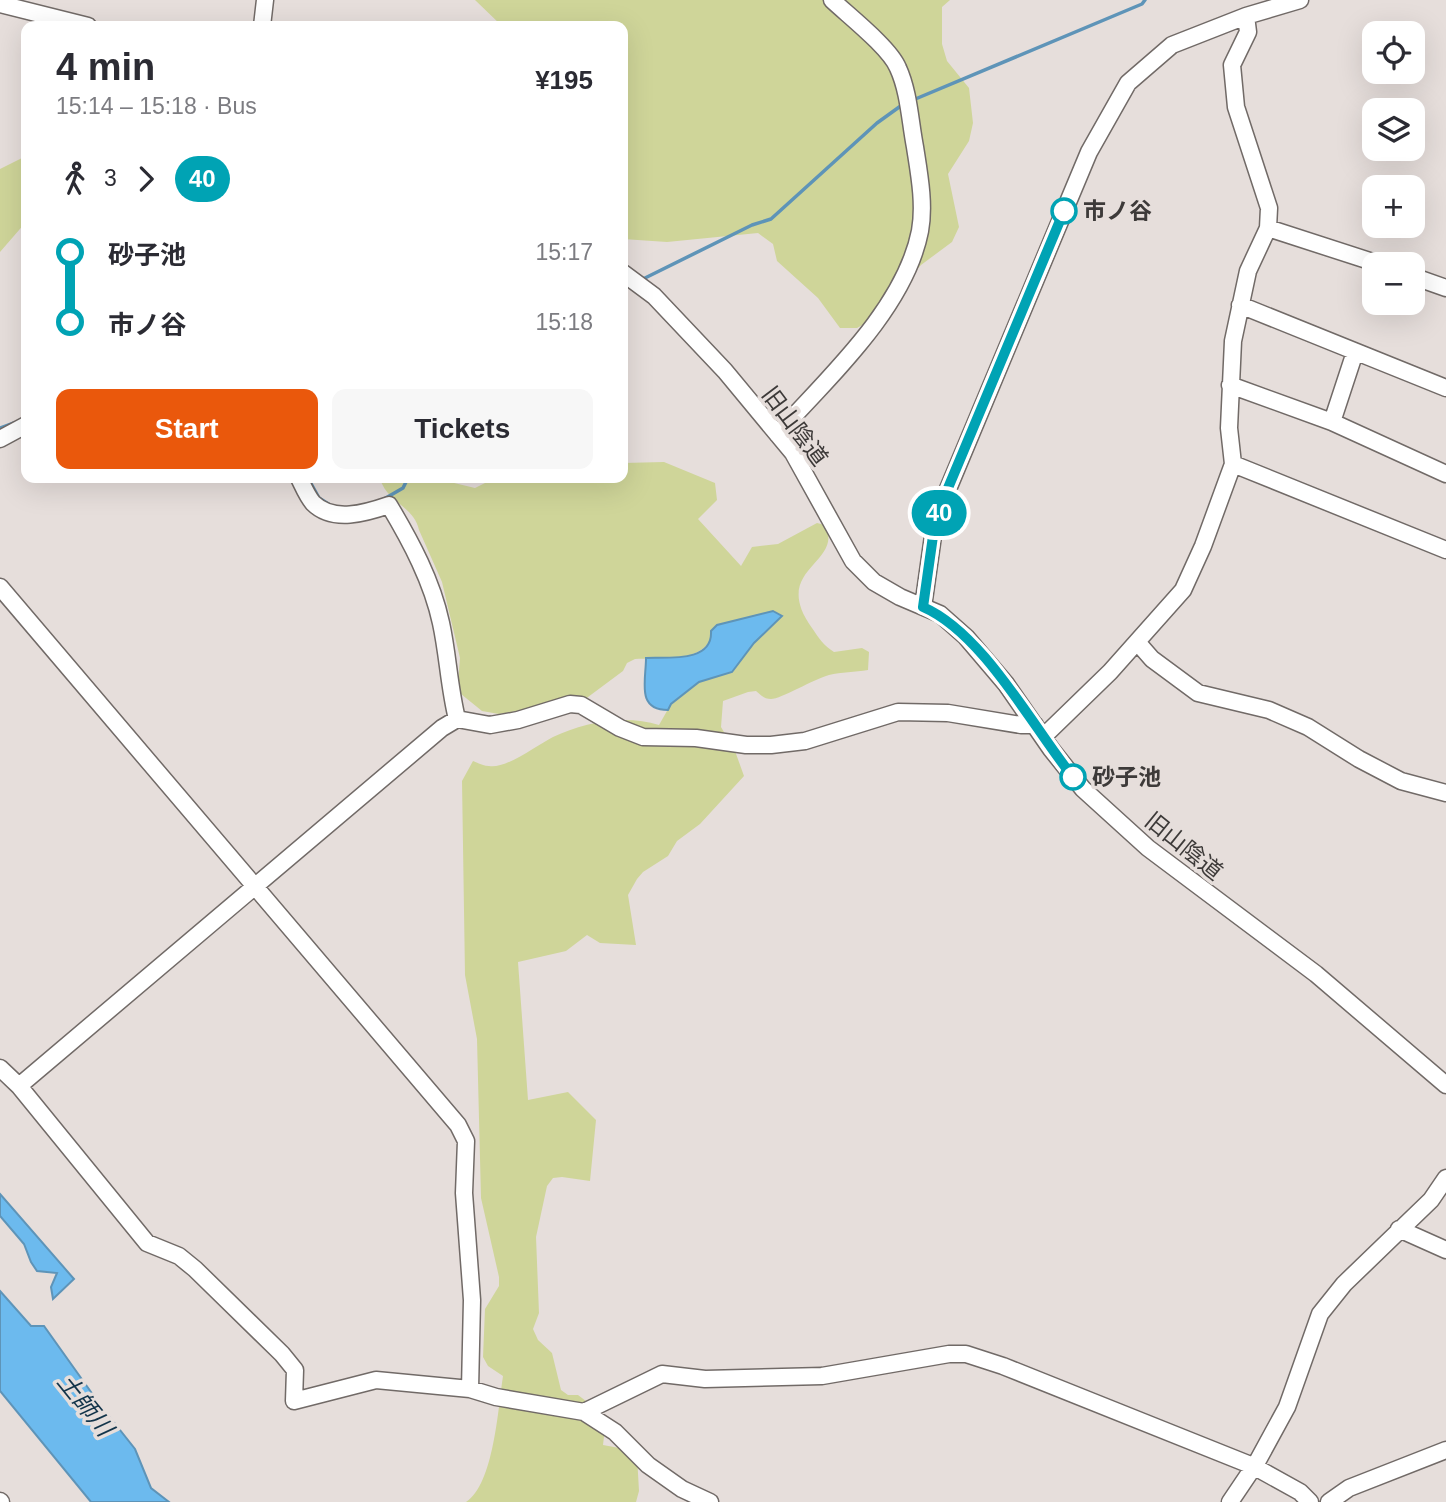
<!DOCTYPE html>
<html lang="en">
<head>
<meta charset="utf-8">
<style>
	:root { --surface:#fff; --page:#f7f7f7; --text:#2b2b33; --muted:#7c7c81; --accent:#ea580c }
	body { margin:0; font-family:Helvetica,"Noto Sans JP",sans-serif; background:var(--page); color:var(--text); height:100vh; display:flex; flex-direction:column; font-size:26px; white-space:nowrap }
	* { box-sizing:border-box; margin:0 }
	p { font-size:23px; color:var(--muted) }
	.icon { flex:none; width:38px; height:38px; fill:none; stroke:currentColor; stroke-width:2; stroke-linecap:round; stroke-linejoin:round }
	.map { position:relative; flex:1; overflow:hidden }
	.details { position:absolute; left:21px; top:21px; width:607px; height:462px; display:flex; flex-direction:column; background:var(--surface); border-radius:14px; box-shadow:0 7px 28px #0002 }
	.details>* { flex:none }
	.badge { padding:0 14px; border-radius:23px; font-size:24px; line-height:46px }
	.fabs { position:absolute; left:1362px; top:21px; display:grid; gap:14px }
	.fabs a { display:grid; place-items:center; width:63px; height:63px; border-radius:14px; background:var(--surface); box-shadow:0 7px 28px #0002; font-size:35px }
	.map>.badge { position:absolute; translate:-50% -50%; box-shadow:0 0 0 4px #fff }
	.legs { display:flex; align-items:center; gap:10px; height:77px; padding:0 35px; font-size:23px }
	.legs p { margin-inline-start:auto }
	.summary { display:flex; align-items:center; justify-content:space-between; height:119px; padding:0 35px }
	h1 { font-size:38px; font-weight:700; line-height:52px }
	.action { display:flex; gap:14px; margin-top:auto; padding:14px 35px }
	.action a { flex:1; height:80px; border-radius:14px; background:var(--accent); color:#fff; font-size:28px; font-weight:700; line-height:80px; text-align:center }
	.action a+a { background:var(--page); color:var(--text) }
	ul { padding:0 35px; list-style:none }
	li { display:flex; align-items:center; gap:24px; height:70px; font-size:26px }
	li i { display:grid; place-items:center; width:10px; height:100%; margin:0 9px; background:currentColor }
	li i::after { content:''; width:18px; height:18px; margin:-9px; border:5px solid; border-radius:50%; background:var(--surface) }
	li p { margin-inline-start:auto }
	li:first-child i { background:linear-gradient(#0000 50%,currentColor 0) }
	li:last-child i { background:linear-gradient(currentColor 50%,#0000 0) }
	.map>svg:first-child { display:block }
</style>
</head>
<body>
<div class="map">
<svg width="1446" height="1502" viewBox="0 0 1446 1502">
	<rect width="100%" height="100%" fill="#e6dedb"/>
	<path fill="#cfd599" d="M475,0h475l-8,7v37l5,17 22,27 4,35 -4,18 -21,33 11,53 -7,15 -31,23 -48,54 -16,9h-17l-22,-30 -41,-37 -4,-17 -15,-11 -91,9 -44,-3v-213h-121z
		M26,156v66l-26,30v-83z
		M664,462l51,21 2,17 -19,19 43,47 11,-19 26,-3 39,-21 8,2c20,39 -56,43 -13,103 6,9 12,18 22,24l28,-4 7,4 -1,18c-13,2 -27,2 -39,5 -15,4 -48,24 -58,24 -7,0 -10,-4 -15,-8l-8,1 -25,9 -2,26 14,24 9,25 -44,48 -23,17 -9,15 -25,16 -6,7 -9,16 8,50 -36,-2 -13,-8 -21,16 -48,11 10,138 40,-8 28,28 -6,61 -28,-4 -9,1 -6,8 -11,51 3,76 -6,16 5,11 14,13 9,37 7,5h10l21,16 6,17 -2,17 27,5 7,6 2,35 -3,11h-170c28,-18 32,-94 37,-126l-15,-10 -5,-9 2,-48 14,-23v-9l-18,-79 -4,-159 -12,-64 -3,-194 11,-20c5,2 11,5 16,5 18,3 48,-21 64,-29 31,-15 72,-23 106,-12l12,-21 28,-22 33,-10 22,-29 27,-27 -70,24c-17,24 -50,18 -76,19l-8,4 -4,8 -39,29 -85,14 -17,-3 -21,-17 -3,-10 2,-26 -18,-76 -23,-52c-5,-24 -33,-28 -39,-52h67l3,4 25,6 20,-10h128v-15z"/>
	<path fill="#6cbaee" stroke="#5e94b8" stroke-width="2" d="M773,611l9,5 -28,27 -22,29 -33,10 -28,22 -3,6c-32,0 -22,-29 -22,-52 21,-1 67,5 65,-27l6,-6z
		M0,1194l74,85 -21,20 -2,-12 6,-14 -20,-2 -6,-9 -7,-18 -24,-28z
		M0,1291l31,35h13l57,80 34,43 16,39 18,14h-78l-91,-111z"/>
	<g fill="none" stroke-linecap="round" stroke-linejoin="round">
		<path stroke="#5e94b8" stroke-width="3.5" d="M913,100l229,-96 3,-4
			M641,280l111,-55 19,-6 106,-96 25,-18
			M623,288l8,-4
			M0,428l14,-5
			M308,478l11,20 11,7
			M384,499l19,-11 5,-10"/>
		<g stroke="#716a67" stroke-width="19">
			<path id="minor" d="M0,4l88,22
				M262,26l3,-26
				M1268,228l111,36
				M623,273l31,23 71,75 68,82 60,108 21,21 26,15 40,17 26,23 40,47 45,65 32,40 65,59 168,126 130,111
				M1412,276l34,12
				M1240,305l206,83
				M1230,385l102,37 114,52
				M1332,422l23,-70
				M777,434c51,-56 128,-126 143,-203 5,-27 -1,-58 -5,-84 -5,-26 -6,-55 -17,-79 -8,-20 -49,-52 -66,-68
				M0,439l26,-14
				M1233,464l213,86
				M299,478c4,8 8,18 14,25 20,20 53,10 76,2 22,37 43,76 52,118 7,32 8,64 16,96
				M0,587l458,538 8,16 -2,52 8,107 -2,89
				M923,607l10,-71 10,-35 146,-349 39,-69 44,-38 74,-29 54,-16
				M1138,643l14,16 46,34 71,17 39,17 51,32 42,22 45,12
				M1043,737l67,-65 73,-82 20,-44 30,-82 -4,-36 4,-87 15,-70 20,-43 1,-20 -33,-101 -4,-42 16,-33 -2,-16
				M0,1068l19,18 128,157 32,13 16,13 87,85 13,16 -1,31 82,-21 94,9 26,8 88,15 31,20 33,33 34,24 28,13
				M19,1086l423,-358 15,-9 33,6 28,-5 52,-16 11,1 39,23 23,9 53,1 50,7h25l34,-4 93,-29 50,1 73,12h14
				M1399,1229l47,21
				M584,1412l78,-38 43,5 117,-3 127,-22h17l37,12 250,100 47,26 10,10
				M0,1501l1,1
				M1230,1502l27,-40 30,-55 33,-93 24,-30 87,-84 15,-22
				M1329,1502l20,-14 97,-38"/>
		</g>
		<use href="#minor" stroke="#fff" stroke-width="16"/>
	</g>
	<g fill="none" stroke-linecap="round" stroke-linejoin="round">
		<g stroke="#fff" stroke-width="16">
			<path id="line-1" d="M1064,211l-121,289 -10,36 -10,71c60,26 109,119 150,170"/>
		</g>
		<use href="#line-1" stroke="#00a3b4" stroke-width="10"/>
	</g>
	<g fill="#fff" stroke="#00a3b4" stroke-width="3.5">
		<circle cx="1064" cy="211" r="12"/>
		<circle cx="1073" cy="777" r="12"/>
	</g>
	<g text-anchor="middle" stroke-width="7" stroke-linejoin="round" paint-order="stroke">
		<g font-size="23" font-weight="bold" fill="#3d3a39" stroke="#e6dedb" text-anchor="start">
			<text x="1083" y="219">市ノ谷</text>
			<text x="1092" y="785">砂子池</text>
		</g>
		<g font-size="23" fill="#3d3a39" stroke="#e6dedb">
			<text transform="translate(795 426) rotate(53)" y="8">旧山陰道</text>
			<text transform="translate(1184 846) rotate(39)" y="8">旧山陰道</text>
		</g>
		<g font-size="24" font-style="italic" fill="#12344a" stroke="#e6dedb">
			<text transform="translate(85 1405) rotate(51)" y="8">土師川</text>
		</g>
	</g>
</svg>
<div class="fabs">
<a><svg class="icon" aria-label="locate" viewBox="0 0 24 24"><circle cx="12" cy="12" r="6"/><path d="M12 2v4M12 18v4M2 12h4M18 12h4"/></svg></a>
<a><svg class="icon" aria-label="layers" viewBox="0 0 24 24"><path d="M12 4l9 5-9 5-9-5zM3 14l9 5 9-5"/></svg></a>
<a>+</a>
<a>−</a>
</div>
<b class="badge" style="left:939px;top:513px;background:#00a3b4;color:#fff">40</b>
<section class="details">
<div class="summary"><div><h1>4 min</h1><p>15:14 – 15:18 · Bus</p></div><b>¥195</b></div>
<div class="legs"><svg class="icon" aria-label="walk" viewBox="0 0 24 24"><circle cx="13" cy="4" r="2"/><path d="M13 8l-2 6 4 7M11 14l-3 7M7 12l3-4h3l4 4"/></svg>3<svg class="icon" aria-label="forward" viewBox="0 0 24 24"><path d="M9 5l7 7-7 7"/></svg><b class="badge" style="background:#00a3b4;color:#fff">40</b></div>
<ul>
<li><i style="color:#00a3b4"></i><b>砂子池</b><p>15:17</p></li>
<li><i style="color:#00a3b4"></i><b>市ノ谷</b><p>15:18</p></li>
</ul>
<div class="action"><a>Start</a><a>Tickets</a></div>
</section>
</div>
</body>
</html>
